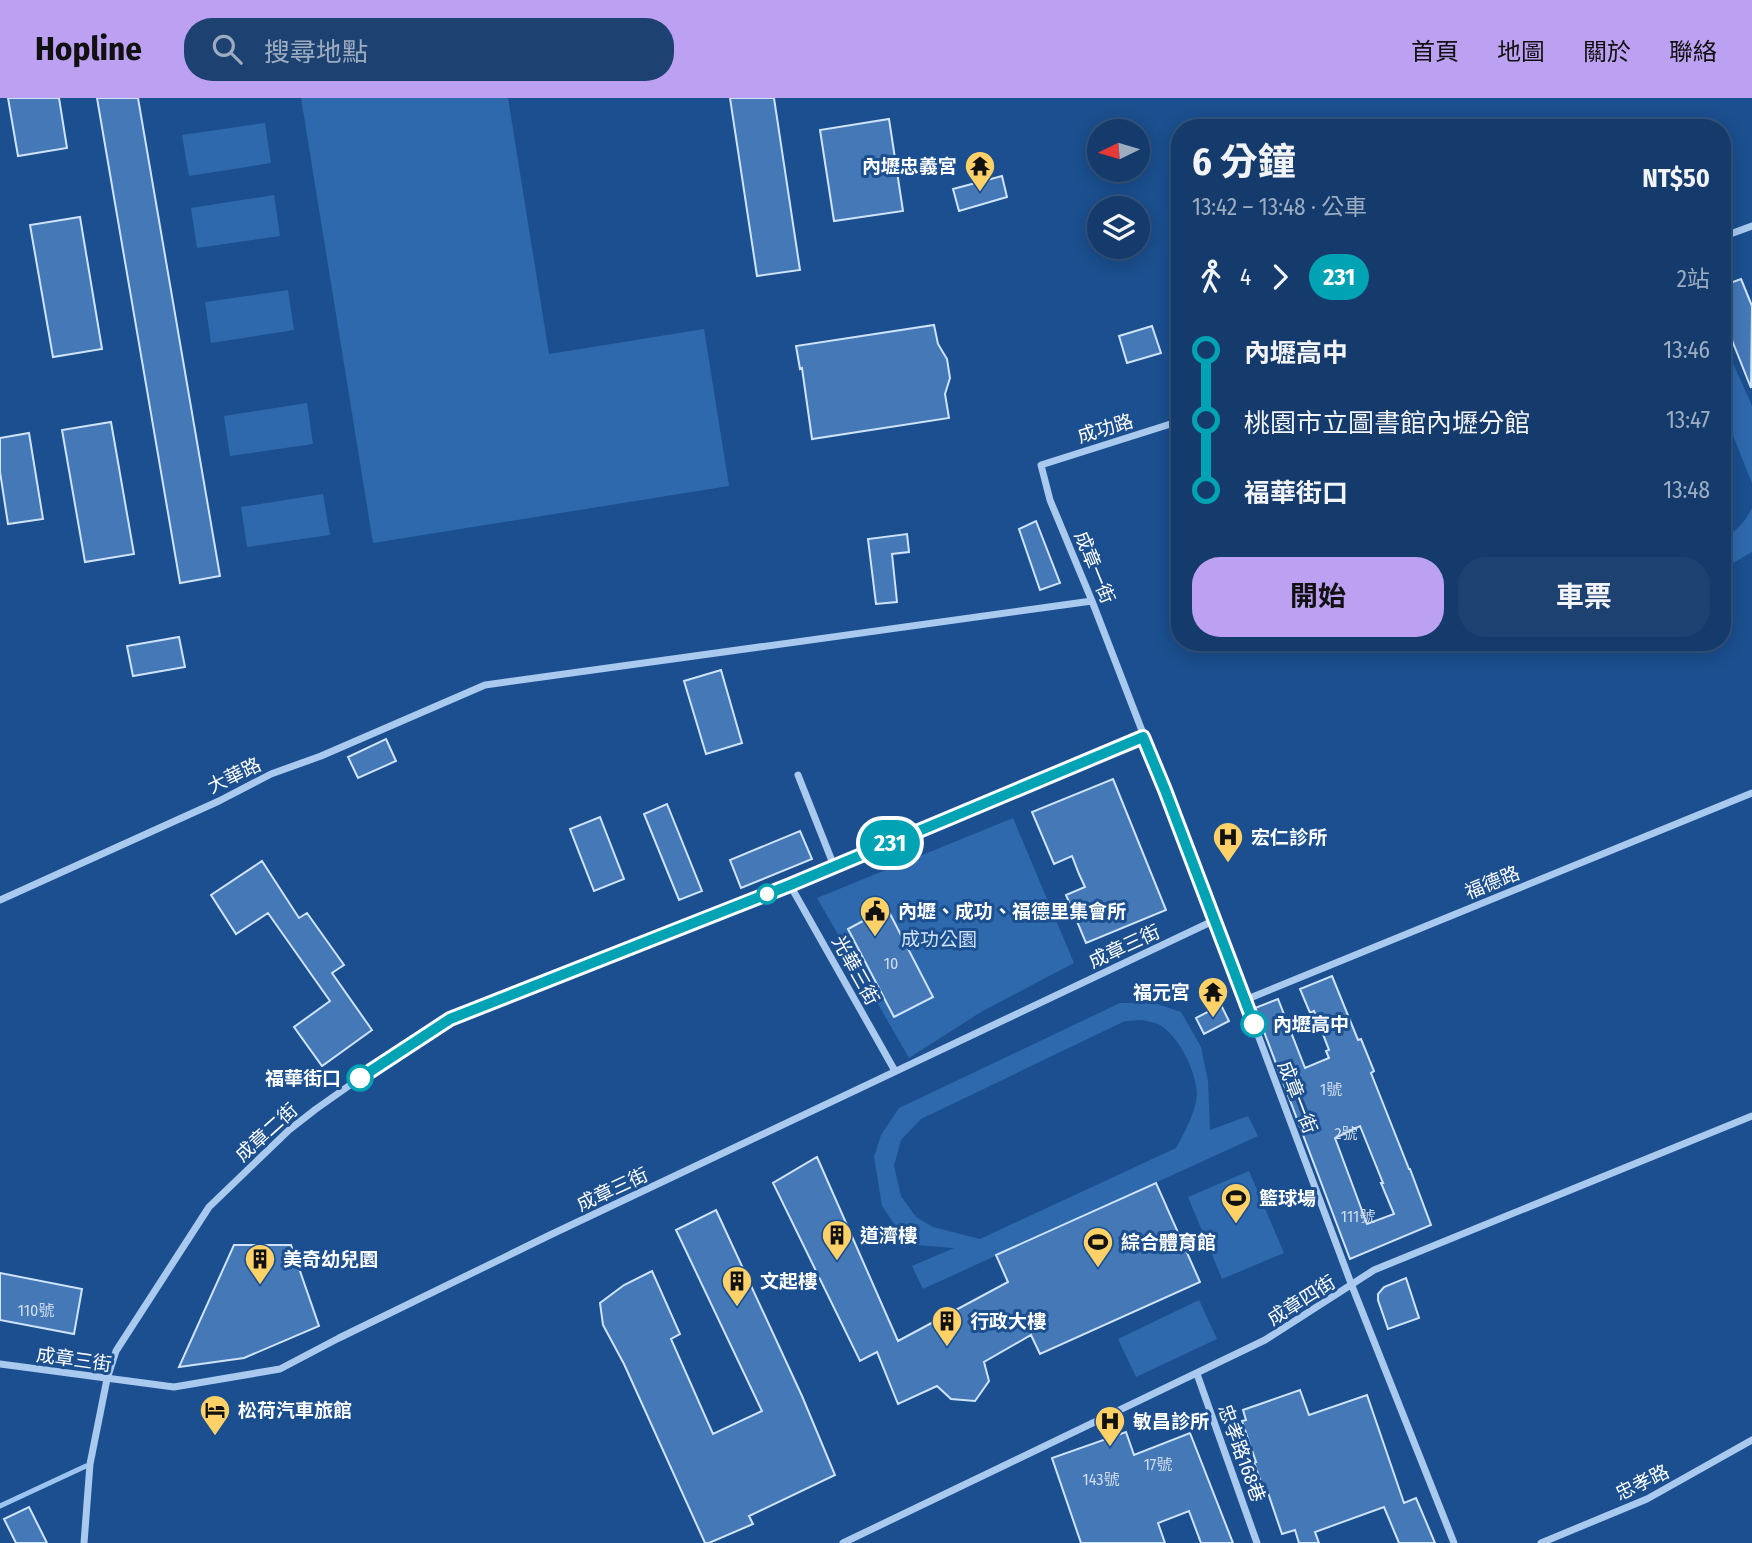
<!DOCTYPE html>
<html lang="zh-TW">
<head>
<meta charset="utf-8">
<style>
	:root { --surface:#143b6b; --page:#1d4271; --text:#f1f3f6; --muted:#9dadc1; --line:#33557e; --accent:#bca0f2 }
	body { margin:0; font-family:"Fira Sans Condensed","Noto Sans TC",sans-serif; background:var(--page); color:var(--text); height:100vh; display:flex; flex-direction:column; font-size:26px; white-space:nowrap }
	* { box-sizing:border-box; margin:0 }
	p { font-size:23px; color:var(--muted) }
	.icon { flex:none; width:38px; height:38px; fill:none; stroke:currentColor; stroke-width:2; stroke-linecap:round; stroke-linejoin:round }
	.map { position:relative; flex:1; overflow:hidden }
	.sheet { position:absolute; left:1171px; top:21px; width:560px; height:532px; display:flex; flex-direction:column; background:var(--surface); border-radius:28px; box-shadow:0 4px 18px #0003,0 0 0 2px var(--line) }
	.sheet>* { flex:none }
	.badge { padding:0 14px; border-radius:23px; font-size:24px; line-height:46px }
	.needle { width:46px; rotate:265deg }
	.fabs { position:absolute; left:1087px; top:21px; display:grid; gap:14px }
	.fabs a { display:grid; place-items:center; width:63px; height:63px; border-radius:50%; background:var(--surface); box-shadow:0 4px 18px #0003,0 0 0 2px var(--line); font-size:35px }
	.map>.badge { position:absolute; translate:-50% -50%; box-shadow:0 0 0 4px #fff }
	.legs { display:flex; align-items:center; gap:10px; height:77px; padding:0 21px; font-size:23px }
	.legs p { margin-inline-start:auto }
	.head { display:flex; align-items:center; justify-content:space-between; height:119px; padding:0 21px }
	h1 { font-size:38px; font-weight:700; line-height:52px }
	.action { display:flex; gap:14px; margin-top:auto; padding:14px 21px }
	.action a { flex:1; height:80px; border-radius:28px; background:var(--accent); color:#111; font-size:28px; font-weight:700; line-height:80px; text-align:center }
	.action a+a { background:var(--page); color:var(--text) }
	ul { padding:0 21px; list-style:none }
	li { display:flex; align-items:center; gap:24px; height:70px; font-size:26px }
	li i { display:grid; place-items:center; width:10px; height:100%; margin:0 9px; background:currentColor }
	li i::after { content:''; width:18px; height:18px; margin:-9px; border:5px solid; border-radius:50%; background:var(--surface) }
	li p { margin-inline-start:auto }
	li:first-child i { background:linear-gradient(#0000 50%,currentColor 0) }
	li:last-child i { background:linear-gradient(currentColor 50%,#0000 0) }
	header { display:flex; align-items:center; gap:42px; box-sizing:border-box; height:98px; padding:0 35px; background:var(--accent); color:#111 }
	header strong { font-size:33px }
	nav { display:flex; gap:38px; margin-inline-start:auto; font-size:24px }
	.search { width:490px; height:63px; background:var(--page); display:flex; align-items:center; gap:18px; box-sizing:border-box; padding:0 24px; border-radius:28px; color:var(--muted); font-size:26px }
	.map>svg:first-child { display:block }
</style>
</head>
<body>
<header>
<strong>Hopline</strong>
<div class="search"><svg class="icon" aria-label="search" viewBox="0 0 24 24"><circle cx="10" cy="10" r="6"/><path d="M15 15l6 6"/></svg>搜尋地點</div>
<nav><a>首頁</a><a>地圖</a><a>關於</a><a>聯絡</a></nav>
</header>
<div class="map">
<svg width="1752" height="1445" viewBox="0 0 1752 1445">
	<rect width="100%" height="100%" fill="#1b4f8f"/>
	<path fill="#2e69ad" fill-rule="evenodd" d="M301,0h207l41,256 155,-25 25,157 -356,57z
		M265,25l6,40 -82,13 -7,-41z
		M274,97l6,41 -83,12 -6,-40z
		M288,192l6,40 -83,13 -6,-41z
		M1722,240l30,68v77l-30,-75z
		M307,305l6,41 -83,12 -6,-40z
		M323,396l7,41 -83,12 -6,-40z
		M1752,410v44l-17,10 -13,3v-28c15,-4 23,-16 30,-29z
		M1013,720l61,145 -93,49 -72,46 -92,-160z
		M1120,905h34l27,9 20,35 7,34 2,49 38,-14 10,20 -335,153 -11,-23 42,-18 -39,-3 -20,-20 -13,-19 -8,-49 7,-22 18,-27zM1142,922c5,1 11,2 16,4 20,10 38,47 39,69 0,16 -13,41 -21,55l-196,91 -47,-12 -17,-10 -15,-21 -7,-30 7,-26 20,-21 204,-98z
		M1249,1073l35,82 -62,26 -34,-82z
		M1199,1202l18,39 -81,38 -18,-38z"/>
	<g fill="none" stroke-linecap="round" stroke-linejoin="round">
		<path stroke="#9cc4f0" stroke-width="5" d="M0,1408l86,-40"/>
	</g>
	<path fill="#4478b7" stroke="#cfe3fa" stroke-width="2" fill-rule="evenodd" d="M8,0h51l8,50 -49,8z
		M97,0h41l82,478 -40,7z
		M730,0h44l26,172 -43,6z
		M889,21l14,92 -69,10 -14,-91z
		M1002,78l5,21 -48,14 -6,-22z
		M80,119l22,132 -49,8 -23,-132z
		M1741,181l11,27 -1,82 -29,-73v-29z
		M934,227l4,19 9,15 3,19 -5,16 4,24 -137,21 -10,-71 -2,1 -4,-23z
		M1152,228l9,27 -34,10 -8,-27z
		M111,324l23,132 -49,8 -23,-132z
		M29,335l14,86 -35,5 -8,-52v-34z
		M1036,423l24,62 -20,7 -21,-61z
		M907,436l2,18 -17,2 5,48 -21,2 -8,-65z
		M179,539l6,30 -52,9 -6,-30z
		M721,572l21,73 -36,11 -22,-73z
		M386,641l10,22 -38,17 -10,-21z
		M1113,681l53,131 -80,33 -20,-48 19,-8 -6,-13 -7,-18 -18,8 -22,-52z
		M667,706l35,87 -23,9 -35,-86z
		M600,719l24,62 -30,12 -24,-62z
		M800,733l12,28 -71,29 -11,-28z
		M262,763l37,57 8,-5 37,52 -12,8 40,57 -50,36 -28,-39 36,-26 -62,-88 -32,21 -25,-39z
		M887,810l46,89 -39,20 -46,-88z
		M1332,878l26,64 3,-1 13,32 -3,2 38,96h1l21,56 -81,34 -95,-251 23,-9 27,69 24,-10 -3,-7 3,-1 -15,-39 -4,2 -10,-24zM1360,1028l23,57h-2l13,31 -27,10 -32,-86z
		M1221,907l8,16 -25,13 -8,-16z
		M817,1059l81,184 110,-59 -12,-27 160,-72 44,99 -160,72 -9,-19 -47,27 5,19 -14,20 -24,-2 -14,-13 -39,18 -21,-52 -17,9 -87,-178z
		M716,1112l86,186 33,79 -86,41 4,8 -44,19h-4l-81,-179 -21,-39 -3,-22 24,-18 28,-14 28,63 -9,5 42,95 49,-23 -86,-181z
		M234,1147h57l28,81 -75,32 -65,9z
		M0,1175l82,16 -8,45 -74,-14z
		M1406,1180l13,40 -31,11 -10,-29v-6l6,-7z
		M1300,1292l9,25 58,-20 37,108 12,-5 19,45h-36l-15,-36 -69,25 4,11h-20l-4,-13 -13,4 -14,-41 -3,1 -11,-32h2l-14,-41 4,-1 -3,-10z
		M1126,1334l8,23 56,-22 43,110h-32l-12,-32 -31,12 7,20h-84l-29,-85z
		M29,1409l18,36h-31l-12,-24z"/>
	<g fill="none" stroke-linecap="round" stroke-linejoin="round">
		<path stroke="#a9c9ee" stroke-width="7" d="M1722,139l30,-11
			M1180,323l-139,44 9,35 42,101 123,319 137,366 102,257
			M798,677l36,91
			M790,787l105,186
			M0,802l219,-99 52,-27 50,-18 164,-71 607,-84
			M1245,902l507,-207
			M0,1266l174,23 106,-18 59,-31 211,-103 665,-315
			M1197,1276l60,169
			M84,1445l6,-79 17,-85 9,-28 93,-144 80,-77 27,-21 44,-31 90,-59 340,-134 353,-148
			M843,1445l422,-203 109,-70 378,-154
			M1541,1445l106,-44 105,-59"/>
	</g>
	<g fill="none" stroke-linecap="round" stroke-linejoin="round">
		<g stroke="#fff" stroke-width="16">
			<path id="line-1" d="M360,980l90,-59 340,-134 353,-148 22,53 89,234"/>
		</g>
		<use href="#line-1" stroke="#00a3b4" stroke-width="10"/>
	</g>
	<defs>
		<g id="temple-pin" transform="scale(1.575)"><path d="M0 17L-7.5 6A9.5 9.5 0 1 1 7.5 6Z" fill="#ffd166" stroke="#1b4f8f"/><path d="M0-6L5-2H3V0L6.5 2.5H4V6H1.5V3h-3V6H-4V2.5H-6.5L-3 0V-2H-5Z" fill="#111"/></g>
		<g id="hospital-pin" transform="scale(1.575)"><path d="M0 17L-7.5 6A9.5 9.5 0 1 1 7.5 6Z" fill="#ffd166" stroke="#1b4f8f"/><path d="M-5-5h3v3.5h4V-5h3V5h-3V1.5h-4V5h-3Z" fill="#111"/></g>
		<g id="civic-pin" transform="scale(1.575)"><path d="M0 17L-7.5 6A9.5 9.5 0 1 1 7.5 6Z" fill="#ffd166" stroke="#1b4f8f"/><path d="M-.6-6.5H3V-4.5H.6V-3L4-1V1h2V6H-6V1h2V-1L-.6-3ZM-1.2 2.5V6h2.4V2.5Z" fill="#111"/></g>
		<g id="stadium-pin" transform="scale(1.575)"><path d="M0 17L-7.5 6A9.5 9.5 0 1 1 7.5 6Z" fill="#ffd166" stroke="#1b4f8f"/><path d="M0-5a6.5 5 0 1 0 0 10a6.5 5 0 1 0 0-10ZM-3.5-1.8h7v3.6h-7Z" fill="#111"/></g>
		<g id="building-pin" transform="scale(1.575)"><path d="M0 17L-7.5 6A9.5 9.5 0 1 1 7.5 6Z" fill="#ffd166" stroke="#1b4f8f"/><path d="M-4-6H4V6H1V3H-1V6H-4ZM-2.5-4.3h1.7v1.8h-1.7ZM.8-4.3h1.7v1.8H.8ZM-2.5-1h1.7V.8h-1.7ZM.8-1h1.7V.8H.8Z" fill="#111"/></g>
		<g id="hotel-pin" transform="scale(1.575)"><path d="M0 17L-7.5 6A9.5 9.5 0 1 1 7.5 6Z" fill="#ffd166" stroke="#1b4f8f"/><path d="M-6-4.5h1.5V1H6V5H4.5V3h-9V5H-6ZM-4 0a1.8 1.8 0 1 1 3.6 0ZM.5 0V-2.5h3Q6-2.5 6 0Z" fill="#111"/></g>
	</defs>
	<g fill-rule="evenodd">
		<use href="#temple-pin" x="980" y="68"/>
		<use href="#hospital-pin" x="1228" y="739"/>
		<use href="#civic-pin" x="875" y="813"/>
		<use href="#temple-pin" x="1213" y="894"/>
		<use href="#stadium-pin" x="1236" y="1100"/>
		<use href="#building-pin" x="837" y="1137"/>
		<use href="#stadium-pin" x="1098" y="1144"/>
		<use href="#building-pin" x="260" y="1161"/>
		<use href="#building-pin" x="737" y="1183"/>
		<use href="#building-pin" x="947" y="1223"/>
		<use href="#hotel-pin" x="215" y="1312"/>
		<use href="#hospital-pin" x="1110" y="1323"/>
	</g>
	<g fill="#fff" stroke="#00a3b4" stroke-width="3.5">
		<circle cx="767" cy="796" r="9"/>
		<circle cx="1254" cy="926" r="12"/>
		<circle cx="360" cy="980" r="12"/>
	</g>
	<g text-anchor="middle" stroke-width="6" stroke-linejoin="round" paint-order="stroke">
		<g font-size="16" fill="#d0dded">
			<text x="891" y="871">10</text>
			<text x="1331" y="997">1號</text>
			<text x="1346" y="1041">2號</text>
			<text x="1358" y="1124">111號</text>
			<text x="36" y="1218">110號</text>
			<text x="1158" y="1372">17號</text>
			<text x="1101" y="1387">143號</text>
		</g>
		<g font-size="19" font-weight="bold" fill="#fff" stroke="#1b4f8f" text-anchor="start">
			<text x="957" y="75" text-anchor="end">內壢忠義宮</text>
			<text x="1251" y="746">宏仁診所</text>
			<text x="898" y="820">內壢、成功、福德里集會所</text>
			<text x="1190" y="901" text-anchor="end">福元宮</text>
			<text x="1259" y="1107">籃球場</text>
			<text x="860" y="1144">道濟樓</text>
			<text x="1121" y="1151">綜合體育館</text>
			<text x="283" y="1168">美奇幼兒園</text>
			<text x="760" y="1190">文起樓</text>
			<text x="970" y="1230">行政大樓</text>
			<text x="238" y="1319">松荷汽車旅館</text>
			<text x="1133" y="1330">敏昌診所</text>
		</g>
		<g font-size="19" fill="#fff" stroke="#1b4f8f">
			<text transform="translate(1105 330) rotate(-17)" y="7">成功路</text>
			<text transform="translate(1095 469) rotate(68)" y="7">成章一街</text>
			<text transform="translate(234 677) rotate(-26)" y="7">大華路</text>
			<text transform="translate(1492 784) rotate(-22)" y="7">福德路</text>
			<text transform="translate(1124 848) rotate(-25)" y="7">成章三街</text>
			<text transform="translate(856 872) rotate(61)" y="7">光華三街</text>
			<text transform="translate(1298 999) rotate(69)" y="7">成章一街</text>
			<text transform="translate(266 1034) rotate(-42)" y="7">成章二街</text>
			<text transform="translate(612 1091) rotate(-25)" y="7">成章三街</text>
			<text transform="translate(1301 1202) rotate(-32)" y="7">成章四街</text>
			<text transform="translate(74 1261) rotate(8)" y="7">成章三街</text>
			<text transform="translate(1242 1355) rotate(70)" y="7">忠孝路168巷</text>
			<text transform="translate(1642 1384) rotate(-26)" y="7">忠孝路</text>
		</g>
		<g font-size="19" fill="#cfe3fa" stroke="#1b4f8f">
			<text x="939" y="848">成功公園</text>
		</g>
		<g font-size="19" font-weight="bold" fill="#fff" stroke="#1b4f8f" text-anchor="start">
			<text x="1273" y="933">內壢高中</text>
			<text x="341" y="987" text-anchor="end">福華街口</text>
		</g>
	</g>
</svg>
<div class="fabs">
<a><svg class="needle" viewBox="-14 -14 28 28"><path d="M0-13l5 13h-10z" fill="#e53935"/><path d="M0 13l5-13h-10z" fill="#9dadc1"/></svg></a>
<a><svg class="icon" aria-label="layers" viewBox="0 0 24 24"><path d="M12 4l9 5-9 5-9-5zM3 14l9 5 9-5"/></svg></a>
</div>
<b class="badge" style="left:890px;top:745px;background:#00a3b4;color:#fff">231</b>
<section class="sheet">
<div class="head"><div><h1>6 分鐘</h1><p>13:42 – 13:48 · 公車</p></div><b>NT$50</b></div>
<div class="legs"><svg class="icon" aria-label="walk" viewBox="0 0 24 24"><circle cx="13" cy="4" r="2"/><path d="M13 8l-2 6 4 7M11 14l-3 7M7 12l3-4h3l4 4"/></svg>4<svg class="icon" aria-label="forward" viewBox="0 0 24 24"><path d="M9 5l7 7-7 7"/></svg><b class="badge" style="background:#00a3b4;color:#fff">231</b><p>2站</p></div>
<ul>
<li><i style="color:#00a3b4"></i><b>內壢高中</b><p>13:46</p></li>
<li><i style="color:#00a3b4"></i><span>桃園市立圖書館內壢分館</span><p>13:47</p></li>
<li><i style="color:#00a3b4"></i><b>福華街口</b><p>13:48</p></li>
</ul>
<div class="action"><a>開始</a><a>車票</a></div>
</section>
</div>
</body>
</html>
